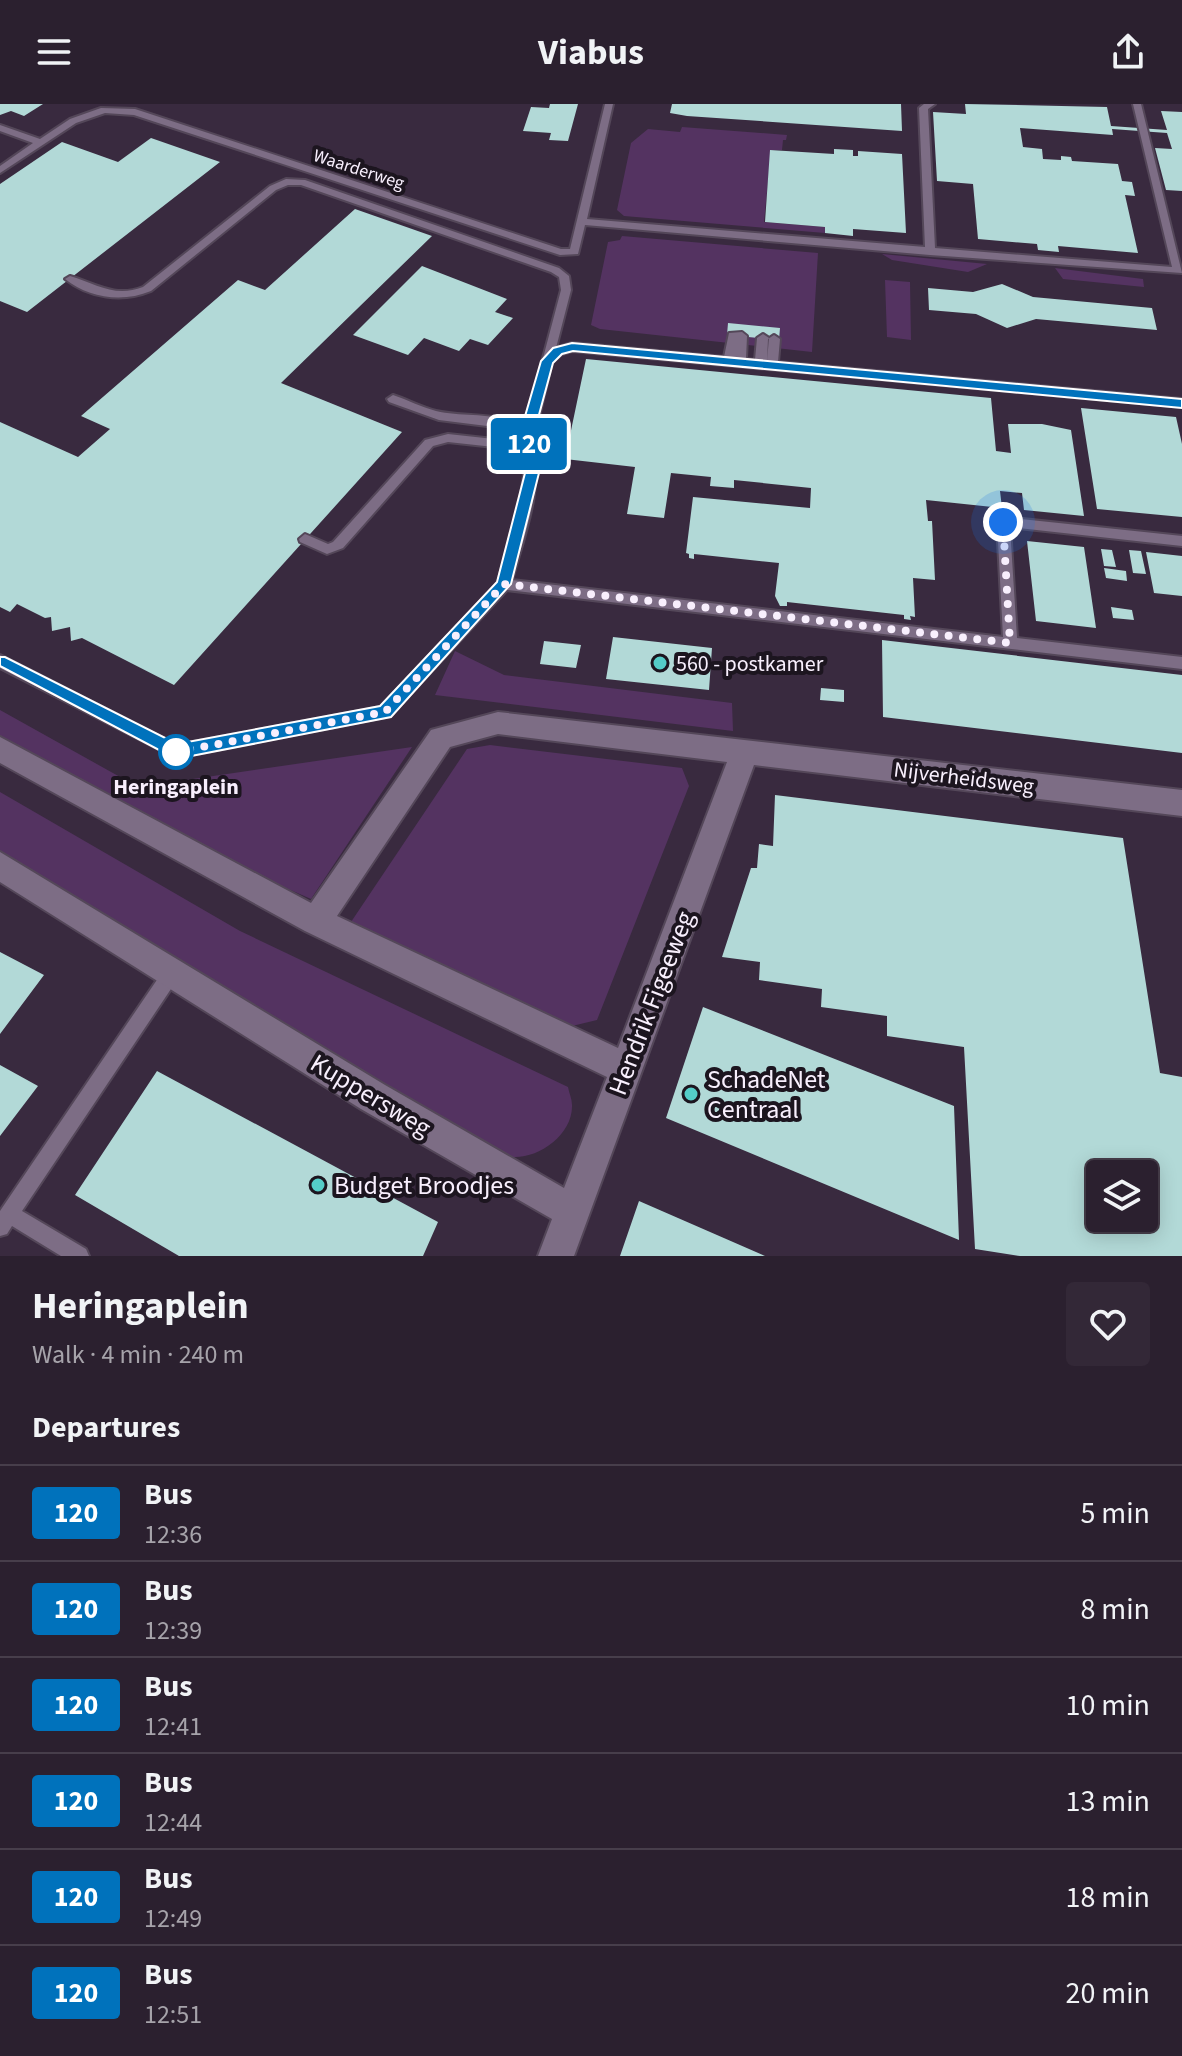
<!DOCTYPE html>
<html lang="en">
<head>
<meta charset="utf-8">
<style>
	:root { --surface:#2b202f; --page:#332837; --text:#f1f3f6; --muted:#a6a3aa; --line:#473e4b }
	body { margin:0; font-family:"Source Sans 3",sans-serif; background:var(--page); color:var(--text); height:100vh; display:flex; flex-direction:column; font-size:30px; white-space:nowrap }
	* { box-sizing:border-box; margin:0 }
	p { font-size:26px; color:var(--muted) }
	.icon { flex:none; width:44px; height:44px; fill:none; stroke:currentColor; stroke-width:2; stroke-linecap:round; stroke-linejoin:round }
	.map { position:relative; height:1152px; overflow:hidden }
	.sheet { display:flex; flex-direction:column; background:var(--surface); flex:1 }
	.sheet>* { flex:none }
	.badge { padding:0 16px; border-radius:6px; font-size:28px; line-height:52px }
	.tools { position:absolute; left:1086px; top:1056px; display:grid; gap:16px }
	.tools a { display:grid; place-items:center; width:72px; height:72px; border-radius:8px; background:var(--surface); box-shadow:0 4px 20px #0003,0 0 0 2px var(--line); font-size:40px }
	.you { position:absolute; width:40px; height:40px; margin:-20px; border:6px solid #fff; border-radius:50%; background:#1a73e8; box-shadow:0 0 0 12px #1a73e833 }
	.map>.badge { position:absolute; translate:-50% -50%; box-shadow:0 0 0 4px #fff }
	h2 { padding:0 32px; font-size:30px; line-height:72px }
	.round { display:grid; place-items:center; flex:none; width:84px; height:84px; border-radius:8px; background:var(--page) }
	.summary { display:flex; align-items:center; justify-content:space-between; height:136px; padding:0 32px }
	h1 { font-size:38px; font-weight:700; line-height:60px }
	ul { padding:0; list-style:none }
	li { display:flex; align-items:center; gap:24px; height:96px; padding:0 32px; border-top:2px solid var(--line) }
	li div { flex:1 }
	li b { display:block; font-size:30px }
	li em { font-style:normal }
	li .badge { min-width:88px; font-weight:700; text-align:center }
	header { display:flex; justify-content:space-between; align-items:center; height:104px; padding:0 32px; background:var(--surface); font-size:36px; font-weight:700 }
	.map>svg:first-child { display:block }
</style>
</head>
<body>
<header><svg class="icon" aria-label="menu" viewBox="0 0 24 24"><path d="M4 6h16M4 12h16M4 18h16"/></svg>Viabus<svg class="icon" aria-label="share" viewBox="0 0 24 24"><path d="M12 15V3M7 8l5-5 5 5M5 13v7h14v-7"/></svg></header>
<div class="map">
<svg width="1182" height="1152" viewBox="0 0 1182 1152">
	<rect width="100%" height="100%" fill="#392a3f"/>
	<path fill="#543361" d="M682,23l105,8 -1,5h-3l-1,10h-11l-7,72 61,5v6l-201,-17 -7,-6 14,-67 17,-14 32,3z
		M622,132l196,17 -6,99 -212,-23 -9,-4 17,-83 12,-2z
		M882,150l105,10 -19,8 -76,-12z
		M1055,164l88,11 1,8 -81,-8z
		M885,176l25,2 1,58 -24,-3z
		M455,547l49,24 228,28 1,28 -298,-36z
		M0,606l138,77 274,-40 -101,152 -118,-52 -193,-108z
		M490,641l192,23 7,18 -92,234 -25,6 -114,-49 -107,-55 116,-173z
		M0,688l240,139 328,156c1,6 4,12 4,18 1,30 -34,54 -60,52 -10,-1 -21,-5 -31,-8l-481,-298z"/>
	<path fill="#b2d9d7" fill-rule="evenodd" d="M0,0h43l-19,12 -13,-5 -11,4z
		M550,0h28l-10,37 -19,-1 2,-7 -28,-2 8,-24 18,1z
		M672,0h229l1,27 -215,-15 -17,-3z
		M965,0l142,3 4,19 56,4 -6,-19 21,1v79l-16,-1 -11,-42 17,1 -5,-16 -55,-4 1,6 -93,-7 3,19 19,2 1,10 18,1v-4l10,1 1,4 46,3 4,17 10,1 3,14 -10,-1 13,58 -80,-7 1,6 -21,-2 -1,-6 -59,-5 -5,-55 -36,-3 -4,-69 33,2z
		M151,34l69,24 -193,150 -27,-11v-117l62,-42 56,20z
		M834,45l19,1v6h5v-5l44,3 4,79 -53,-4v7l-28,-3v-6l-60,-5 5,-72 64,4z
		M355,105l77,27 -151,147 121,49 -228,253 -92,-47 -11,3 -1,-14 -18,4 -1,-14 -6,1 -28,-14 -7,8 -10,-5v-185l78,35 32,-28 -29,-13 157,-136 27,10z
		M422,162l85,33 -12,13 18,6 -25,27 -18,-6 -11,12 -35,-13 -16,17 -55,-20z
		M1002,180l31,13 119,11 5,22 -121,-11 -29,9 -31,-14 -47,-4 -1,-22 45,4z
		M728,219l52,5 -1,12 -52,-5z
		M586,255l405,39 5,53 15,2 -3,-29h34l29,6 13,86 -60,-6 -2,-17 -22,-2 2,17 -76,-8 2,21h4l3,59 -22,-2 2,39 -5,-1 1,4 -7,-1v-4l-117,-13v4h-7l-5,-10 4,-33 -85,-9v5l-5,-1v-4l-3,-1 7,-56 117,11 1,-20 -77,-8v8l-24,-2 1,-9 -40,-4 -7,45 -37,-4 8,-47 -70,-8z
		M1081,304l95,9 6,27v73l-85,-8z
		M1027,437l57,6 12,81 -60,-7z
		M1101,445l11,1 4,17 -12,-1z
		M1129,446l12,1 5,23 -13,-1z
		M1146,448l36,4v40l-28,-3z
		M1104,464l22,3 1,10 -21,-3z
		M1111,503l21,3 2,10 -21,-2z
		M613,533l99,11 -3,42 -103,-11z
		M882,536l300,35v78l-299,-36z
		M544,537l37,4 -5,23 -36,-4z
		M821,584l23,2v12l-24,-2z
		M775,691l348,43 37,235 22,4v179h-162l-45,-7 -11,-202 -77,-11v-20l-66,-9 1,-18 -63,-9 1,-18 -38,-5 29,-89h6l2,-24 14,2zM1100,1070h44v44h-44z
		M0,848l44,23 -44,59z
		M703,903l251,99 5,134 -293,-122z
		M0,961l38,21 -38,50z
		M157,967l281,151 -15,34h-244l-104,-61z
		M639,1097l126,55h-145z"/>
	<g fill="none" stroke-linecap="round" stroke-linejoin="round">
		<g stroke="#544759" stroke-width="4">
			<path id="lane" d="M605,0h8l-26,115 338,28 -6,-139 5,-4h11l-7,5 7,139 237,19 -39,-163h8l41,169 -252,-18 -345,-30 -7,29 -18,1 -426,-140 -29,-2 -29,10 -76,50v-7l33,-23 -33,-12v-6l40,14 30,-20 31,-11 34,1 426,140h9z
				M286,75l19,1 254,88 10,8 2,14 -15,58 16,-5 152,14 5,-24 13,-1 5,4 -1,23 9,1 2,-22 6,-4 6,4 -2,23 1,-22 6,-4 6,4 -2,23 404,37v8l-610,-56 -10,3 -10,8 -17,71 -4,6c14,46 -7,96 -19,141l491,57 -6,-115 2,-3 4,-2 179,19v10l-172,-19 7,111 165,19v12l-675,-79 -117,126 -214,42 -176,-90v-13l177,90 204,-38 117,-125 22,-82 4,-25 -3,-29 -9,3 -64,-7 -15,4 -90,102 -16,6 -27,-12 -1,-3 6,-5 23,10 5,-2 92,-102 23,-6 64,7 6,-2 -9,-9 -6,-2 -64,-8 -50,-18 -2,-3 6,-4c15,5 28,12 43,16 28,7 65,-1 88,19l37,-140 -2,-13 -8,-5 -250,-87h-13l-12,5 -125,101c-29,12 -62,7 -86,-12l5,-3c26,8 45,22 73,11l127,-101z
				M171,862l6,2 2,6 -2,6 -155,231 64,38 3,7h-28l-49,-30 -5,8 -7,2v-25l165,-243z"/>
		</g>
		<g stroke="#544759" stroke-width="4">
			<path id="street" d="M498,608l684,78v26l-428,-51 -180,491h-36l14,-37 -191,-110 -361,-227v-30l385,233 179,103 43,-111 -302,-146 -305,-168v-26l311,166 120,-173zM498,630l229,28 -109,286 -281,-132 113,-169z"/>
		</g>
		<use href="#lane" fill="#7d6d85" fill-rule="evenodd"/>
		<use href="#street" fill="#7d6d85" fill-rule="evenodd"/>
	</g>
	<path fill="#0072bc" stroke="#fff" stroke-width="2" d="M572,239l610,56v9l-609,-57 -11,3 -9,9 -20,74 6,17v19l-28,111 -120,133 -215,42 -176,-93v-9h5l172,87 203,-38 117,-124 28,-109 1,-19 -7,-17 22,-76 12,-13z"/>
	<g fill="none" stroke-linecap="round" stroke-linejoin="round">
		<path stroke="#f8effd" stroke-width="8" stroke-dasharray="0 14.4" d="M176,648l209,-40 119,-128 506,59 -7,-121"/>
	</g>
	<g fill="#54cdc8" stroke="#1c151f" stroke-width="3">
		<circle cx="660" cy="559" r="8"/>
		<circle cx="691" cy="990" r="8"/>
		<circle cx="318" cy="1081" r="8"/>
	</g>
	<circle fill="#fff" stroke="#0072bc" stroke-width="4" cx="176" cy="648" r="16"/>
	<g text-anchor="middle" stroke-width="8" stroke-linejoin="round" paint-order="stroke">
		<g font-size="18" fill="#f8effd" stroke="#1c151f">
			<text transform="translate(359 65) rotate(18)" y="6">Waarderweg</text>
		</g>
		<g font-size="22" fill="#f8effd" stroke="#1c151f" text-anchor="start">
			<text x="676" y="567">560 - postkamer</text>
		</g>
		<g font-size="22" fill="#f8effd" stroke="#1c151f">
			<text transform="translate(964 673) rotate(7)" y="8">Nijverheidsweg</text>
		</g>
		<g font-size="22" font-weight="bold" fill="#f8effd" stroke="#1c151f">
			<text x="176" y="690">Heringaplein</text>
		</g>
		<g font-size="26" fill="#f8effd" stroke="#1c151f">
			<text transform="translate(651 899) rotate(-69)" y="9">Hendrik Figeeweg</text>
			<text transform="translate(371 991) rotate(31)" y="9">Kuppersweg</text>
		</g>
		<g font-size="26" fill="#f8effd" stroke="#1c151f" text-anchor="start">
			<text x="707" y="984">SchadeNet<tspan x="707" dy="30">Centraal</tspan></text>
			<text x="334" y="1090">Budget Broodjes</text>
		</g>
	</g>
</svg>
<div class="tools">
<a><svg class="icon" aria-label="layers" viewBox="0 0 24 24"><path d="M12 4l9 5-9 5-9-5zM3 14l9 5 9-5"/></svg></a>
</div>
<div class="you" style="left:1003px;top:418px"></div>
<b class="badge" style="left:529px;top:340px;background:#0072bc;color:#fff">120</b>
</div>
<section class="sheet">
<div class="summary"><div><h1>Heringaplein</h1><p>Walk · 4 min · 240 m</p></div><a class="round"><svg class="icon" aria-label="heart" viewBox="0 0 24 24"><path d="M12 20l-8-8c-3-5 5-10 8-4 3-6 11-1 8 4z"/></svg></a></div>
<h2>Departures</h2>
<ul>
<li><span class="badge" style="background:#0072bc;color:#fff">120</span><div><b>Bus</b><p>12:36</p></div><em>5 min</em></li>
<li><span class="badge" style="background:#0072bc;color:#fff">120</span><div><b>Bus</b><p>12:39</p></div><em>8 min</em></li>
<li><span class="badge" style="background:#0072bc;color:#fff">120</span><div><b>Bus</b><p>12:41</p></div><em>10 min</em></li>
<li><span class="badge" style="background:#0072bc;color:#fff">120</span><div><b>Bus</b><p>12:44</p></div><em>13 min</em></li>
<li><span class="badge" style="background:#0072bc;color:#fff">120</span><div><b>Bus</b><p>12:49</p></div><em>18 min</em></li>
<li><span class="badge" style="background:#0072bc;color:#fff">120</span><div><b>Bus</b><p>12:51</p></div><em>20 min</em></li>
</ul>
</section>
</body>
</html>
